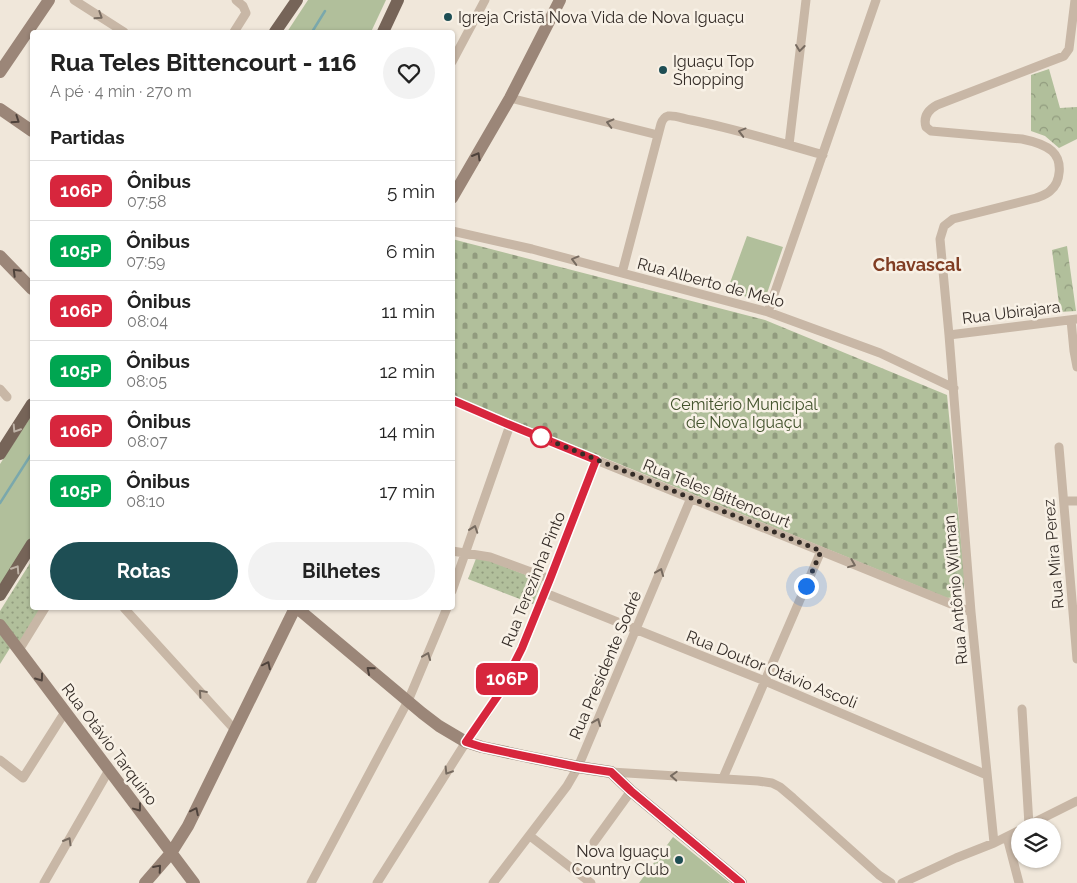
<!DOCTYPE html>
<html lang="pt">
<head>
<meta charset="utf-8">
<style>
	:root { --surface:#fff; --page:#f2f2f2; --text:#222; --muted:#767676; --line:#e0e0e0; --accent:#1e4e54 }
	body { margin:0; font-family:Raleway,sans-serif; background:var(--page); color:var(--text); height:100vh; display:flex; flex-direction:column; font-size:19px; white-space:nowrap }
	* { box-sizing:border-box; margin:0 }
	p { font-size:16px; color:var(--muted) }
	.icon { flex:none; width:28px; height:28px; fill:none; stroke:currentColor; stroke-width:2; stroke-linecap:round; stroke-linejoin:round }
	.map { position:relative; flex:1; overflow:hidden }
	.panel { position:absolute; left:30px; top:30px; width:425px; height:580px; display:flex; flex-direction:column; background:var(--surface); border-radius:5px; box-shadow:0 1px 4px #0004 }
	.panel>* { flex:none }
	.badge { padding:0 10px; border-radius:8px; font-size:18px; line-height:32px }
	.controls { position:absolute; left:1011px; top:818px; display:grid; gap:10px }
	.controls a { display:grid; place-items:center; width:50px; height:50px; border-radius:50%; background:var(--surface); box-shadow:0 1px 4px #0004; font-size:25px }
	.you { position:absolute; width:25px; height:25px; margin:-12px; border:4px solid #fff; border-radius:50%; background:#1a73e8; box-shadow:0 0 0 8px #1a73e833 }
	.map>.badge { position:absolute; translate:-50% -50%; box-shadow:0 0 0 2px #fff }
	h2 { padding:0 20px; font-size:19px; line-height:45px }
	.round { display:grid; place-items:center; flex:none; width:52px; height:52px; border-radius:26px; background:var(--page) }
	.head { display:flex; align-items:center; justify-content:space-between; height:85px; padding:0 20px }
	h1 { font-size:24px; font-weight:700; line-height:38px }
	.primary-button { display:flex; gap:10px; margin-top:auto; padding:10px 20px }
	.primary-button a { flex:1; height:58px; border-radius:30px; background:var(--accent); color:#fff; font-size:20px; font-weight:700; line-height:58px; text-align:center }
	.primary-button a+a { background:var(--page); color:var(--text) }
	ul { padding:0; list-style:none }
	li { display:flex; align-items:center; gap:15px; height:60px; padding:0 20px; border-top:1px solid var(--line) }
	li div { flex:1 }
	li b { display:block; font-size:19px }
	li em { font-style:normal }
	li .badge { min-width:55px; font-weight:700; text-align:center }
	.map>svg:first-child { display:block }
</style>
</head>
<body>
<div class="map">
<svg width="1077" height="883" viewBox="0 0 1077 883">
	<defs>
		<pattern id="forest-crowns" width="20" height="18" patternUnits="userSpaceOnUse" patternTransform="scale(1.25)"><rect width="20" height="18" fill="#b1bf9b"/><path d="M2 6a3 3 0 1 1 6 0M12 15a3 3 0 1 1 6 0" fill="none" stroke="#919b7e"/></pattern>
		<pattern id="cemetery-stones" width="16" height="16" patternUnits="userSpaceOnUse" patternTransform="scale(1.25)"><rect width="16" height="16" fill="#b1bf9b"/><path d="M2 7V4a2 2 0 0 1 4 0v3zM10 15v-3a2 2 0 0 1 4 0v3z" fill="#919b7e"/></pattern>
		<pattern id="park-dots" width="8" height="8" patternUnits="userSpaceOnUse" patternTransform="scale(1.25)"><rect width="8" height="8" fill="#b1bf9b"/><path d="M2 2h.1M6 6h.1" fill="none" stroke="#919b7e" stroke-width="1.8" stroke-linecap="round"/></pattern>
	</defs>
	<rect width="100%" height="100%" fill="#f0e7da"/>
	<path fill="#b1bf9b" d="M308,0h78l-15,32h-84z
		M747,236l36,11 -19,55 -37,-11z
		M32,415v122l-20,33 -12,14v-120z
		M673,837l57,46h-91z"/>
	<path fill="url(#forest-crowns)" d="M1049,69l11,39 17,-1v32l-18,9 -14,-12 -14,-5v-56z
		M1067,246l9,65 -16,1 -8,-62z"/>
	<path fill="url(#cemetery-stones)" d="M452,239l313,81 182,75 18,186 -2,10 -8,6 -8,1 -494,-202z"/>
	<path fill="url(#park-dots)" d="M477,556l65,25 -9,23 -65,-25z
		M32,560v48h10l-23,38 -19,-24v-11z
		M0,633l10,15 -10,16z"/>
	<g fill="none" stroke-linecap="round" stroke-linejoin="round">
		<path stroke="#7aa8ac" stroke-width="2.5" d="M312,32l13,-21
			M0,503l32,-50"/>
		<path stroke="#c8b7a6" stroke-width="9" d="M74,0l50,32
			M234,32l12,-19 -3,-7 -7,-6
			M452,62l33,-62
			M510,98l148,37
			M789,145l17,-145
			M452,231l80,18 236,63 112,41 74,35
			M622,273l39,-149c1,-3 3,-7 7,-8 7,-1 16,3 23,4 45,9 88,22 132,35
			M768,312l108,-312
			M1071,320l3,31 3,16
			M949,335l128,-16
			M0,389l7,8
			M452,400l58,25 461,187
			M1059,447l18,212
			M1064,501h13
			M452,551l38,6 60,22
			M452,591l58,-166
			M545,593l220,88 222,94
			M124,608l111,122
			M19,650l26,-42
			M1022,709l7,116
			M0,760l23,18 42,-66
			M611,772l147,9 14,2 8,4 13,11 86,77 12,8
			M723,778l98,-227
			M1027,826l50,-25
			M530,836l61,47
			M1007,837l12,46
			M594,842l37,-51
			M994,843l-23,-231 -22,-277 -9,-96 4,-13 9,-7 83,-21c5,-2 10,-3 14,-7 11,-9 13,-30 2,-40 -8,-7 -20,-10 -30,-12l-91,-8 -5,-4c-3,-10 2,-17 11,-22l127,-49 5,-7 6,-49
			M44,883l65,-113
			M311,883l97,-182 39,-93
			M377,883l89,-141 20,-27 23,-40 26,-59 61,-156
			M493,883l74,-97 11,-19 113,-269
			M902,883l54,-25 38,-15 26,-13"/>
		<path stroke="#9b8678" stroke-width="12" d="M0,72l49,-72
			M0,109l32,22
			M452,198l58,-100 50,-98
			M0,256l32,33
			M297,608l125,105 17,13 27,16 16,5 42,9 54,11 33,5 20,19 110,92
			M0,625l194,258
			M145,883l26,-30 17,-27 107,-218"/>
		<path stroke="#766458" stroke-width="12" d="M275,32l22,-32
			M383,32l15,-32
			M0,454l32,-50
			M0,595l32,-51"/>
	</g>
	<defs><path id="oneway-chevron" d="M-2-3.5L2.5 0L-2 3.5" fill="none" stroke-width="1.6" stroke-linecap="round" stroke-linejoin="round" transform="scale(1.25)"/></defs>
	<g stroke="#776b60">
		<use href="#oneway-chevron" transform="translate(99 16) rotate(33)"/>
		<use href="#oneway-chevron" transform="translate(800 48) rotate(97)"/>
		<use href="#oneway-chevron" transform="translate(610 123) rotate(-166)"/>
		<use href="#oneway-chevron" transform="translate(742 132) rotate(-165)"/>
		<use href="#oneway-chevron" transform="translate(575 260) rotate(-165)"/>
		<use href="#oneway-chevron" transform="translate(474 529) rotate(-71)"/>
		<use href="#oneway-chevron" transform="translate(852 564) rotate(22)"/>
		<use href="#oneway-chevron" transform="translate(660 572) rotate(-68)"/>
		<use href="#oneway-chevron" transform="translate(427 656) rotate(-68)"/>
		<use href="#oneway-chevron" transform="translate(202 693) rotate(-132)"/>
		<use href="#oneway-chevron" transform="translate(597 722) rotate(-67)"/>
		<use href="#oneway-chevron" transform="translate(448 771) rotate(122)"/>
		<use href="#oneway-chevron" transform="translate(674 776) rotate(-177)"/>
		<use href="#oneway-chevron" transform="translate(68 841) rotate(-60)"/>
	</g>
	<g stroke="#4e423b">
		<use href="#oneway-chevron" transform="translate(16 120) rotate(34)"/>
		<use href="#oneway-chevron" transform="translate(477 156) rotate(-60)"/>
		<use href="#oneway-chevron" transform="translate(16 272) rotate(-135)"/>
		<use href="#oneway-chevron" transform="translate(267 665) rotate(-64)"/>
		<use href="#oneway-chevron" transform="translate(370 670) rotate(-140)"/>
		<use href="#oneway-chevron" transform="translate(40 678) rotate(54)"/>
		<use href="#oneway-chevron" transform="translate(138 808) rotate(53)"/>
		<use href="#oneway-chevron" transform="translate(195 811) rotate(-64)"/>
		<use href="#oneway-chevron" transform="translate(158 868) rotate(-49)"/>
	</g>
	<g stroke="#beb2a6">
		<use href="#oneway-chevron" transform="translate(16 429) rotate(123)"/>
		<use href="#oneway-chevron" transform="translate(16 569) rotate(-57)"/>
	</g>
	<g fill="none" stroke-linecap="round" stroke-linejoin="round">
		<g stroke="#fff" stroke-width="11">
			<path id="line" d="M452,400l58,25 86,35 -46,119 -28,69 -23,46 -33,48 16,5 42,9 54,11 33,5 20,19 110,92"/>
		</g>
		<use href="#line" stroke="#d7263d" stroke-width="8"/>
		<path stroke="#342c27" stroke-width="5" stroke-dasharray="0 9" d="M541,437l280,114 -15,35"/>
	</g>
	<g fill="#1e4e54" stroke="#f8f1e6" stroke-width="2">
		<circle cx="448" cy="17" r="5"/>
		<circle cx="663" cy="70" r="5"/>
		<circle cx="679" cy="860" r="5"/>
	</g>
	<circle fill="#fff" stroke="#d7263d" stroke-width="2.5" cx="541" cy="437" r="10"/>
	<g text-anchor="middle" stroke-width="5" stroke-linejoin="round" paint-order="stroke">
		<g font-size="16" fill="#342c27" stroke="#f8f1e6" text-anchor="start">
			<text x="458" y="23">Igreja Cristã Nova Vida de Nova Iguaçu</text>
			<text x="673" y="67">Iguaçu Top<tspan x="673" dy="18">Shopping</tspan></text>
			<text x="669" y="857" text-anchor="end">Nova Iguaçu<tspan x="669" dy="18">Country Club</tspan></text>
		</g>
		<g font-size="16" fill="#342c27" stroke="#f8f1e6">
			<text transform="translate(711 282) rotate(15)" y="6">Rua Alberto de Melo</text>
			<text transform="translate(1011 312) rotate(-7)" y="6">Rua Ubirajara</text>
			<text transform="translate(717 493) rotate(22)" y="6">Rua Teles Bittencourt</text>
			<text transform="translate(1053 554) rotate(-95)" y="6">Rua Mira Perez</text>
			<text transform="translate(533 579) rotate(-68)" y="6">Rua Terezinha Pinto</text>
			<text transform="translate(955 590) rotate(-95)" y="6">Rua Antônio Wilman</text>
			<text transform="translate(605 665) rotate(-67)" y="6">Rua Presidente Sodré</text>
			<text transform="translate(772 669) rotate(22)" y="6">Rua Doutor Otávio Ascoli</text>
			<text transform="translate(110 744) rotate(53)" y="6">Rua Otávio Tarquino</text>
		</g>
		<g font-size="16" fill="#42522c" stroke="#f8f1e6">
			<text x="744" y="410">Cemitério Municipal<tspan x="744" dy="18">de Nova Iguaçu</tspan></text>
		</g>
		<g font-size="18" font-weight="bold" fill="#803d23" stroke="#f8f1e6">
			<text x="917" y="271">Chavascal</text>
		</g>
	</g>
</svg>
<div class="controls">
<a><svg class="icon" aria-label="layers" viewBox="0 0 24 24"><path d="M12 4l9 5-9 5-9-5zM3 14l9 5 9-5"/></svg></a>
</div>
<div class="you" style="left:806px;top:586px"></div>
<b class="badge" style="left:507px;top:679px;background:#d7263d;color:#fff">106P</b>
<section class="panel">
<div class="head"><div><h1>Rua Teles Bittencourt - 116</h1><p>A pé · 4 min · 270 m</p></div><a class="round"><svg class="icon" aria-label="heart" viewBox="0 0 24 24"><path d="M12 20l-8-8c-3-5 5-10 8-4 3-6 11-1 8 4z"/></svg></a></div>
<h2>Partidas</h2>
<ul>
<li><span class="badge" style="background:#d7263d;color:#fff">106P</span><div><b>Ônibus</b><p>07:58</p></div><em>5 min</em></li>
<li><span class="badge" style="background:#00a651;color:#fff">105P</span><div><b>Ônibus</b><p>07:59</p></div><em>6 min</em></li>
<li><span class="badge" style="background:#d7263d;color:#fff">106P</span><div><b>Ônibus</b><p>08:04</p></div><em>11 min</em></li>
<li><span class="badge" style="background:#00a651;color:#fff">105P</span><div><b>Ônibus</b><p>08:05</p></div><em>12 min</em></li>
<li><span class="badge" style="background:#d7263d;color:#fff">106P</span><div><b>Ônibus</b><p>08:07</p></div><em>14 min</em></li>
<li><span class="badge" style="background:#00a651;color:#fff">105P</span><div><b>Ônibus</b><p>08:10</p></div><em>17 min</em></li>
</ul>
<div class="primary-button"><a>Rotas</a><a>Bilhetes</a></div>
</section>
</div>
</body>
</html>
